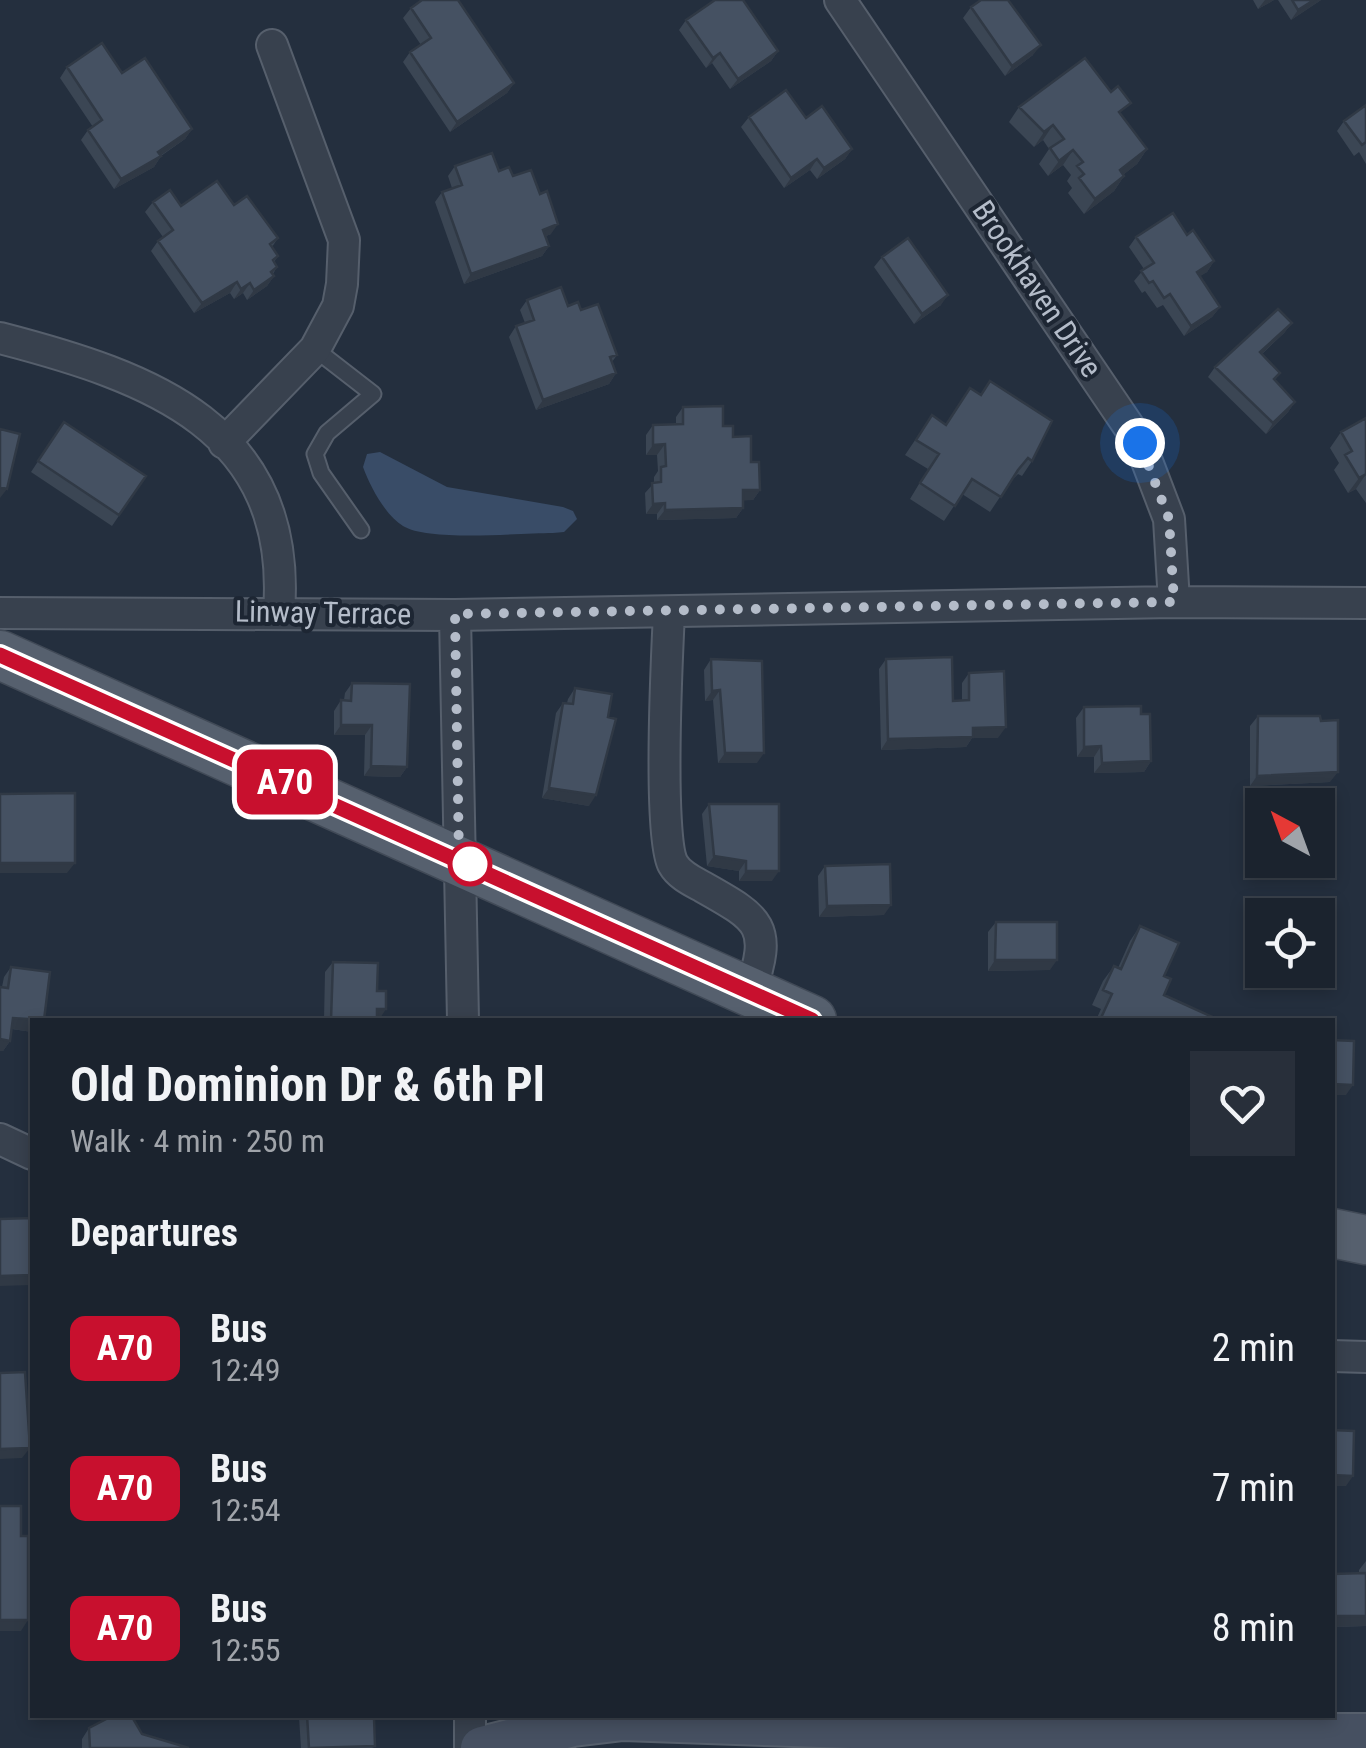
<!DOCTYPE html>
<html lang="en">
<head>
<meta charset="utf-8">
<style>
	:root { --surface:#1b232e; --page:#282f3a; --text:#f1f3f6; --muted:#a0a4aa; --line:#39404a }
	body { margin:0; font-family:"Roboto Condensed",sans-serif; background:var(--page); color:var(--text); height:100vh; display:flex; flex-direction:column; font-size:38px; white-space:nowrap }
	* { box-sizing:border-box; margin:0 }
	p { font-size:32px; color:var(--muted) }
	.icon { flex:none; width:55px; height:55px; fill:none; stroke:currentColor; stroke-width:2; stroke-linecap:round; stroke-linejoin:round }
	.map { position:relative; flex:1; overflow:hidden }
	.panel { position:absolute; left:30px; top:1018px; width:1305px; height:700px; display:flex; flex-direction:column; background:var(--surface); border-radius:0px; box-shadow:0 5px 15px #0003,0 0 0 2px var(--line) }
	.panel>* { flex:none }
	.badge { padding:0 20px; border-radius:15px; font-size:35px; line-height:65px }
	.needle { width:65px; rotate:319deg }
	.fabs { position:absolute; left:1245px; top:788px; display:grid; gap:20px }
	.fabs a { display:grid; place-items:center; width:90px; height:90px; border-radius:0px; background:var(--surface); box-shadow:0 5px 15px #0003,0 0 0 2px var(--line); font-size:50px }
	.you { position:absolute; width:50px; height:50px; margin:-25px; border:8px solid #fff; border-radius:50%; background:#1a73e8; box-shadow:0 0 0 15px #1a73e833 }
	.map>.badge { position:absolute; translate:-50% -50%; box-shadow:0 0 0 5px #fff }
	h2 { padding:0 40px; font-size:38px; line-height:90px }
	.round { display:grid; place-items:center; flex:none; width:105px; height:105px; border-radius:0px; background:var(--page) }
	.headline { display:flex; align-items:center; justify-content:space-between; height:170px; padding:0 40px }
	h1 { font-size:48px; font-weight:700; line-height:75px }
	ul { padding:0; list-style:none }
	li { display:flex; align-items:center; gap:30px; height:140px; padding:0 40px }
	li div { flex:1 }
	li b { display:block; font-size:38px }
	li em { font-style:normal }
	li .badge { min-width:110px; font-weight:700; text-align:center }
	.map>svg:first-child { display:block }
</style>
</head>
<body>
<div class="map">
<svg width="1366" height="1748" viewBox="0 0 1366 1748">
	<rect width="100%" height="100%" fill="#242f3e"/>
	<path fill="#394c67" d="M380,452l67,35 116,20 10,4 4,8 -13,13 -11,1c-34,0 -124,9 -150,-7 -18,-11 -33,-40 -40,-59l4,-13z"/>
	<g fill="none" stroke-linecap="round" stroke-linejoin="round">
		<g stroke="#565f6c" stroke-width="19">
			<path id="lane" d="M315,349l58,45 -46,39 -12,21 6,19 40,57"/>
		</g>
		<g stroke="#565f6c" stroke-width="34">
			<path id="street" d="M840,0l300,443 29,76 5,83
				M0,338c150,39 293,89 279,274
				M224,443l91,-94 23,-43 4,-22 2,-44 -72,-195
				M0,613l455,2 719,-13 192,1
				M669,613c-2,40 -11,224 4,251 6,11 19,17 30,23 57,32 70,39 47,105
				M455,615l8,405
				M0,1139l32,15
				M1332,1356l34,1
				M470,1748v-33"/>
		</g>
		<g stroke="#565f6c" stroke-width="46">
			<path id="secondary" d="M482,1748l91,-23 50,-6 456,16h287"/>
		</g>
		<g stroke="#414a57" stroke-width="51">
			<path id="primary" d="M0,655l812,365
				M1332,1233l34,7"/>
		</g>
		<use href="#lane" stroke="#38414e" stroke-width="15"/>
		<use href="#street" stroke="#38414e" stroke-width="30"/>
		<use href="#secondary" stroke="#465061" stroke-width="42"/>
		<use href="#primary" stroke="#56606e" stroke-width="48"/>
	</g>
	<path fill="#3b4654" d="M1253,0h21l-16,9z
		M1278,0h43l-30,20z
		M971,7l62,48 -28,21 -42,-58z
		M411,8l103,75 -7,10 -57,39 -47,-70 7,-10 11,-7 -18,-27z
		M686,20l92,31 -7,10 -41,28 -18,-26 -6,5 -27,-38z
		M67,67l55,6 70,56 -7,10 -24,17 -7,11 -40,22 -33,-49 7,-10 5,-3 -33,-49z
		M1111,92l11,24 25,33 -10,15 -13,10v2l-10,15 -30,23 -16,-21 4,-5 -5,-7 4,-6 -8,-10 -15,11 -9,-12 10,-15 -6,-9 -9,7 -25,-25 10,-15z
		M1366,105v59l-7,-12 -5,4 -17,-25 7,-10z
		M749,117l57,1 46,31 -7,10 -28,20 -7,-9 -26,18 -43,-61z
		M455,166l44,5 14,5 38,58 -5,2 3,10 -7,10 -78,28 -29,-82 7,-10 10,-4 -4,-12z
		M153,202l28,4 53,-1 44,33 -6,9 6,9 -4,6 3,5 -4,7 1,2 -7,10 -20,14 -4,-7 -9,6 -4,-6 -36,20 -43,-62 7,-10 5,-4 -18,-25z
		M1187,235l27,26 -7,11 -8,4 21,31 -8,10 -28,19 -21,-31 -6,3 -12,-17 -3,2 -8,-12 10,-12 -15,-22 7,-10z
		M882,257l59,48 -27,19 -40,-57z
		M527,300l41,6 13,4 36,45 -5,7 4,11 -7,11 -73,26 -27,-73 7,-11 9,-3 -5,-13z
		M1292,323l-8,10 -22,21 18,19 -5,7 20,22 -7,10 -22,22 -58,-57 7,-10z
		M970,388l62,73 -10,15 -4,-2 -8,8 -20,30 -28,-18 -18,27 -34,-22 18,-30 -23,-14 27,-40 14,9z
		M683,407l40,19 28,36 9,28 -7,10h-10v8l-7,10 -79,2v-6h-11l-1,-21 9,-10v-6l4,-6 -1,-16h-11v-20l7,-10 23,-1v-7z
		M1366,418v85l-10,-14 -8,4 -14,-23 5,-7 -9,-15 11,-16z
		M64,422l82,54 -34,50 -81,-54z
		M711,659l46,104h-39l-5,-63 -8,1 -1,-31z
		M886,659l67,42h9v-18l7,-10 29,65h-26l-6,9 -85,3 -2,-81z
		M352,683l55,84 -7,10 -36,-1 1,-41h-31v-24l7,-11h3l1,-7z
		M575,688l14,118 -47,-8 14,-85 7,-10h4l1,-4z
		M1084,707l57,7 10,47 -7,11 -50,1v-16h-17l-1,-39z
		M1258,716l72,66 -80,4v-60z
		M709,804l63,77h-33v-10l-32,-5 -5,-52z
		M825,866l59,49 -65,2 -1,-41z
		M996,922l54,48 -62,1v-39z
		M1140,926l24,50v19l55,25h-123l5,-11 -9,-4 11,-24 11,-15 4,2 12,-27z
		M333,962l44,29 2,29h-55l1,-48z
		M11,967l21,53v12l-20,-3 -2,12 -7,10h-3v-64h2l2,-10z
		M1366,1561v65l-31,1 -3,6v-59l27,-1v-3z
		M301,1715h6l67,33h-73l-2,-31z
		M89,1728l53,6 47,14h-107v-9z"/>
	<path fill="#303945" d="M1265,0h9l-16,9z
		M1314,0h7l-30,20 7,-10z
		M1041,45l-8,10 -28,21 7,-10z
		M778,51l-7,10 -41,28 8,-10z
		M720,53l-8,10 -6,5 7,-10z
		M514,83l-7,10 -57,39 7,-10z
		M1053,125l-10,15 -9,7 10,-15z
		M192,129l-7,10 -34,23 7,-10z
		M852,149l-7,10 -28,20 7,-11z
		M1147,149l-10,15 -27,21 10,-15z
		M1073,150l-10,15 -15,11 11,-15z
		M161,156l-7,11 -40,22 7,-10z
		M817,159l-7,11 -26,18 7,-10z
		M1124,176l-10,15 -30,23 11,-15z
		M558,224l-7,10 -15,6 7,-10z
		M549,246l-7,10 -78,28 7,-10z
		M1214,261l-7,11 -17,11 7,-11z
		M274,276l-7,10 -20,14 7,-10z
		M237,282l-7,11 -36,20 8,-10z
		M250,283l-7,10 -9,6 7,-10z
		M948,295l-7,10 -27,19 8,-10z
		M1220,307l-8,10 -28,19 7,-10z
		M1292,323l-8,10 -31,29 7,-10z
		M616,373l-7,11 -73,26 7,-10z
		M1295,402l-7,10 -22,22 7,-11z
		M665,444l-8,11h-11l7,-10z
		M1366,474l-10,15 -8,4 11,-15z
		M0,487l7,2 -7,9z
		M743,490h17l-7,10 -17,1z
		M665,503l-8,11h-11l7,-10z
		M743,508l-7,10 -79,2 8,-10z
		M720,690l-7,10 -8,1 7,-10z
		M341,725h31l-7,10h-31z
		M1006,727l-8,11h-26l-6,9 -85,3 7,-11 85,-11z
		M1101,746l-7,11h-17l7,-10z
		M725,753h39l-7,10h-39z
		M1151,761l-7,11 -50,1 8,-10z
		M371,766l36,1 -7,10 -36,-1z
		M1338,772l-8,10 -80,4 7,-10z
		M549,788l47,7 -7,11 -47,-8z
		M714,856l32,5 -7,10 -32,-5z
		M0,863h75l-8,10h-67z
		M746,871h33l-7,10h-33z
		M891,905l-7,10 -65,2 8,-11z
		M995,960h62l-7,10 -62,1z
		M377,1009h9l-7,11 -9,-1z
		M13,1018l19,2v12l-26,-4z
		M0,1039l10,2 -7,10h-3z
		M1333,1084l20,1 -7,10h-14z
		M32,1275v10l-32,1v-10z
		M30,1448l-8,10 -22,1v-10z
		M1332,1475l21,1 -7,10h-14z
		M1335,1616h31v10l-34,1z
		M0,1620h28l-7,11h-21z"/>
	<path fill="#455162" stroke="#303945" stroke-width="2.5" d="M422,0h36l56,83 -57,39 -47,-70 21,-14 -20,-30z
		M715,0h28l35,51 -40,28 -18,-26 -7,5 -27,-38z
		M981,0h27l33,45 -29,21 -41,-59z
		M1292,0h22l-16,10z
		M102,43l20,30 23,-15 47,71 -34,23 3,4 -40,23 -33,-49 14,-10 -35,-53z
		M1085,58l26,34 7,-6 13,17 -12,9 28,37 -27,21 4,6 -29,23 -16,-21 5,-4 -7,-8 6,-4 -10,-12 -14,11 -9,-13 14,-9 -11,-14 -9,7 -25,-25z
		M786,90l20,28 16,-12 30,43 -28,19 -7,-9 -26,19 -42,-61z
		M1366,105v37l-4,3 -18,-24z
		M492,153l7,18 10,-4 4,9 18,-6 9,24 7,-3 11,33 -15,6 6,16 -78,28 -29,-82 20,-7 -7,-19z
		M217,181l17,24 13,-9 31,42 -8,6 8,12 -5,4 4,7 -6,5 3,4 -20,14 -4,-7 -9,6 -4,-7 -35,21 -44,-62 15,-11 -20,-28 17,-12 11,16z
		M1173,213l14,22 6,-5 21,31 -17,11 23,35 -29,19 -21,-32 -6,4 -11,-17 -4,2 -8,-12 13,-8 -18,-26z
		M908,238l40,57 -26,19 -40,-57z
		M561,287l7,19 10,-4 3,8 17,-6 19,51 -7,2 6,16 -73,27 -27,-74 18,-6 -7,-20z
		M1278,309l14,14 -32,29 20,21 -6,6 21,23 -22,21 -58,-56z
		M990,381l62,40 -20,40 -4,-3 -10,12 -17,27 -29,-18 -17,27 -35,-23 19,-29 -23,-14 16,-25 14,10 24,-37 11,7z
		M723,406v20h10v11l18,-1v26h8l1,28h-17v18l-78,2v-7l-12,1 -1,-21 9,-1v-15l5,-1 -1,-22 -12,1v-20l30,-1v-17z
		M1366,418v56l-7,4 -14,-23 7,-4 -11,-19z
		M64,422l82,54 -27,39 -81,-54z
		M0,429l20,5 -13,55 -7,-2z
		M952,657l1,44 16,-1v-27l35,-2 2,56 -33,1v9l-85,2 -2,-80z
		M711,659l51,2 2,92h-39l-5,-63 -8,1z
		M352,683l58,1 -3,83 -36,-1 1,-41h-31v-25l10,1z
		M575,688l37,6 -4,23 8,2 -20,76 -47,-7 14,-85 10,1z
		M1141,706v8h9l1,47 -49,2 -1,-17 -17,1v-40z
		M1258,716h62l1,5 17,-1v52l-81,4z
		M75,793v70h-75v-69z
		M709,804h70v67h-33v-10l-32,-5z
		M890,864l1,41 -64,1 -2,-40z
		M996,922h61v38h-62z
		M1140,926l39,17 -15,33 7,3 -7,16 55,25h-119l12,-26 -9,-4 11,-24 7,3z
		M333,962l45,1 -1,28h9v18h-9v11h-46z
		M11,967l39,5 -6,48 -31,-2 -3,23 -10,-2v-52l8,1z
		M1332,1040l22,1 -1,44 -20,-1v10z
		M32,1218v57l-32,1v-57z
		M25,1372l5,76 -30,1v-76z
		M1332,1430l22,1 -1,45 -21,-1z
		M0,1506h21v30h7v84h-28z
		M1366,1573v43h-31v13h-3v-55z
		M114,1715h17l11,19 47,14h-99l-1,-20z
		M307,1715h43l24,2 1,29 -66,2z"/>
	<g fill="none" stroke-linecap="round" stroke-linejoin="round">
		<g stroke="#fff" stroke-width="22">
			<path id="line" d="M0,655l812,365"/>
		</g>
		<use href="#line" stroke="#c8102e" stroke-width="15"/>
		<path stroke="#b4bcc9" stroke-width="10" stroke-dasharray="0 18" d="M470,864l-11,-5 -4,-245 719,-12 -5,-83 -29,-76"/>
	</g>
	<circle fill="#fff" stroke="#c8102e" stroke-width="5" cx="470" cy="864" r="20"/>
	<g text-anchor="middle" stroke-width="8" stroke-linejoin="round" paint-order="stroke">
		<g font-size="30" fill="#b4bcc9" stroke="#1d2633">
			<text transform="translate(1037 289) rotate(56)" y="10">Brookhaven Drive</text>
			<text transform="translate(323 613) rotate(1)" y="10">Linway Terrace</text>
		</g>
	</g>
</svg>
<div class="fabs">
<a><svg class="needle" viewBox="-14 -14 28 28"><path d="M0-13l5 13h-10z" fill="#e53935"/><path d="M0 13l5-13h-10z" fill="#a0a4aa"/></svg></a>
<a><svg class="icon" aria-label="locate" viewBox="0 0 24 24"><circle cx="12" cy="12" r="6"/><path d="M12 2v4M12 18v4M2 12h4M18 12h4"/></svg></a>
</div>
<div class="you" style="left:1140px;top:443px"></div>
<b class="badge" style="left:285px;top:782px;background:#c8102e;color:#fff">A70</b>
<section class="panel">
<div class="headline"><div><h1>Old Dominion Dr &amp; 6th Pl</h1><p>Walk · 4 min · 250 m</p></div><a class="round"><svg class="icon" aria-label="heart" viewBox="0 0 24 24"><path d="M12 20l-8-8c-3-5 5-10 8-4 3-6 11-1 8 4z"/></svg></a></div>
<h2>Departures</h2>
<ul>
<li><span class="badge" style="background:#c8102e;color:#fff">A70</span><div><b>Bus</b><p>12:49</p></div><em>2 min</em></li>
<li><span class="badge" style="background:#c8102e;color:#fff">A70</span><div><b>Bus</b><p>12:54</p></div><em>7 min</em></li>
<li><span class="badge" style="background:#c8102e;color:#fff">A70</span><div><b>Bus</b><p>12:55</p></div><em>8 min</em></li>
</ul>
</section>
</div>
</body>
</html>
